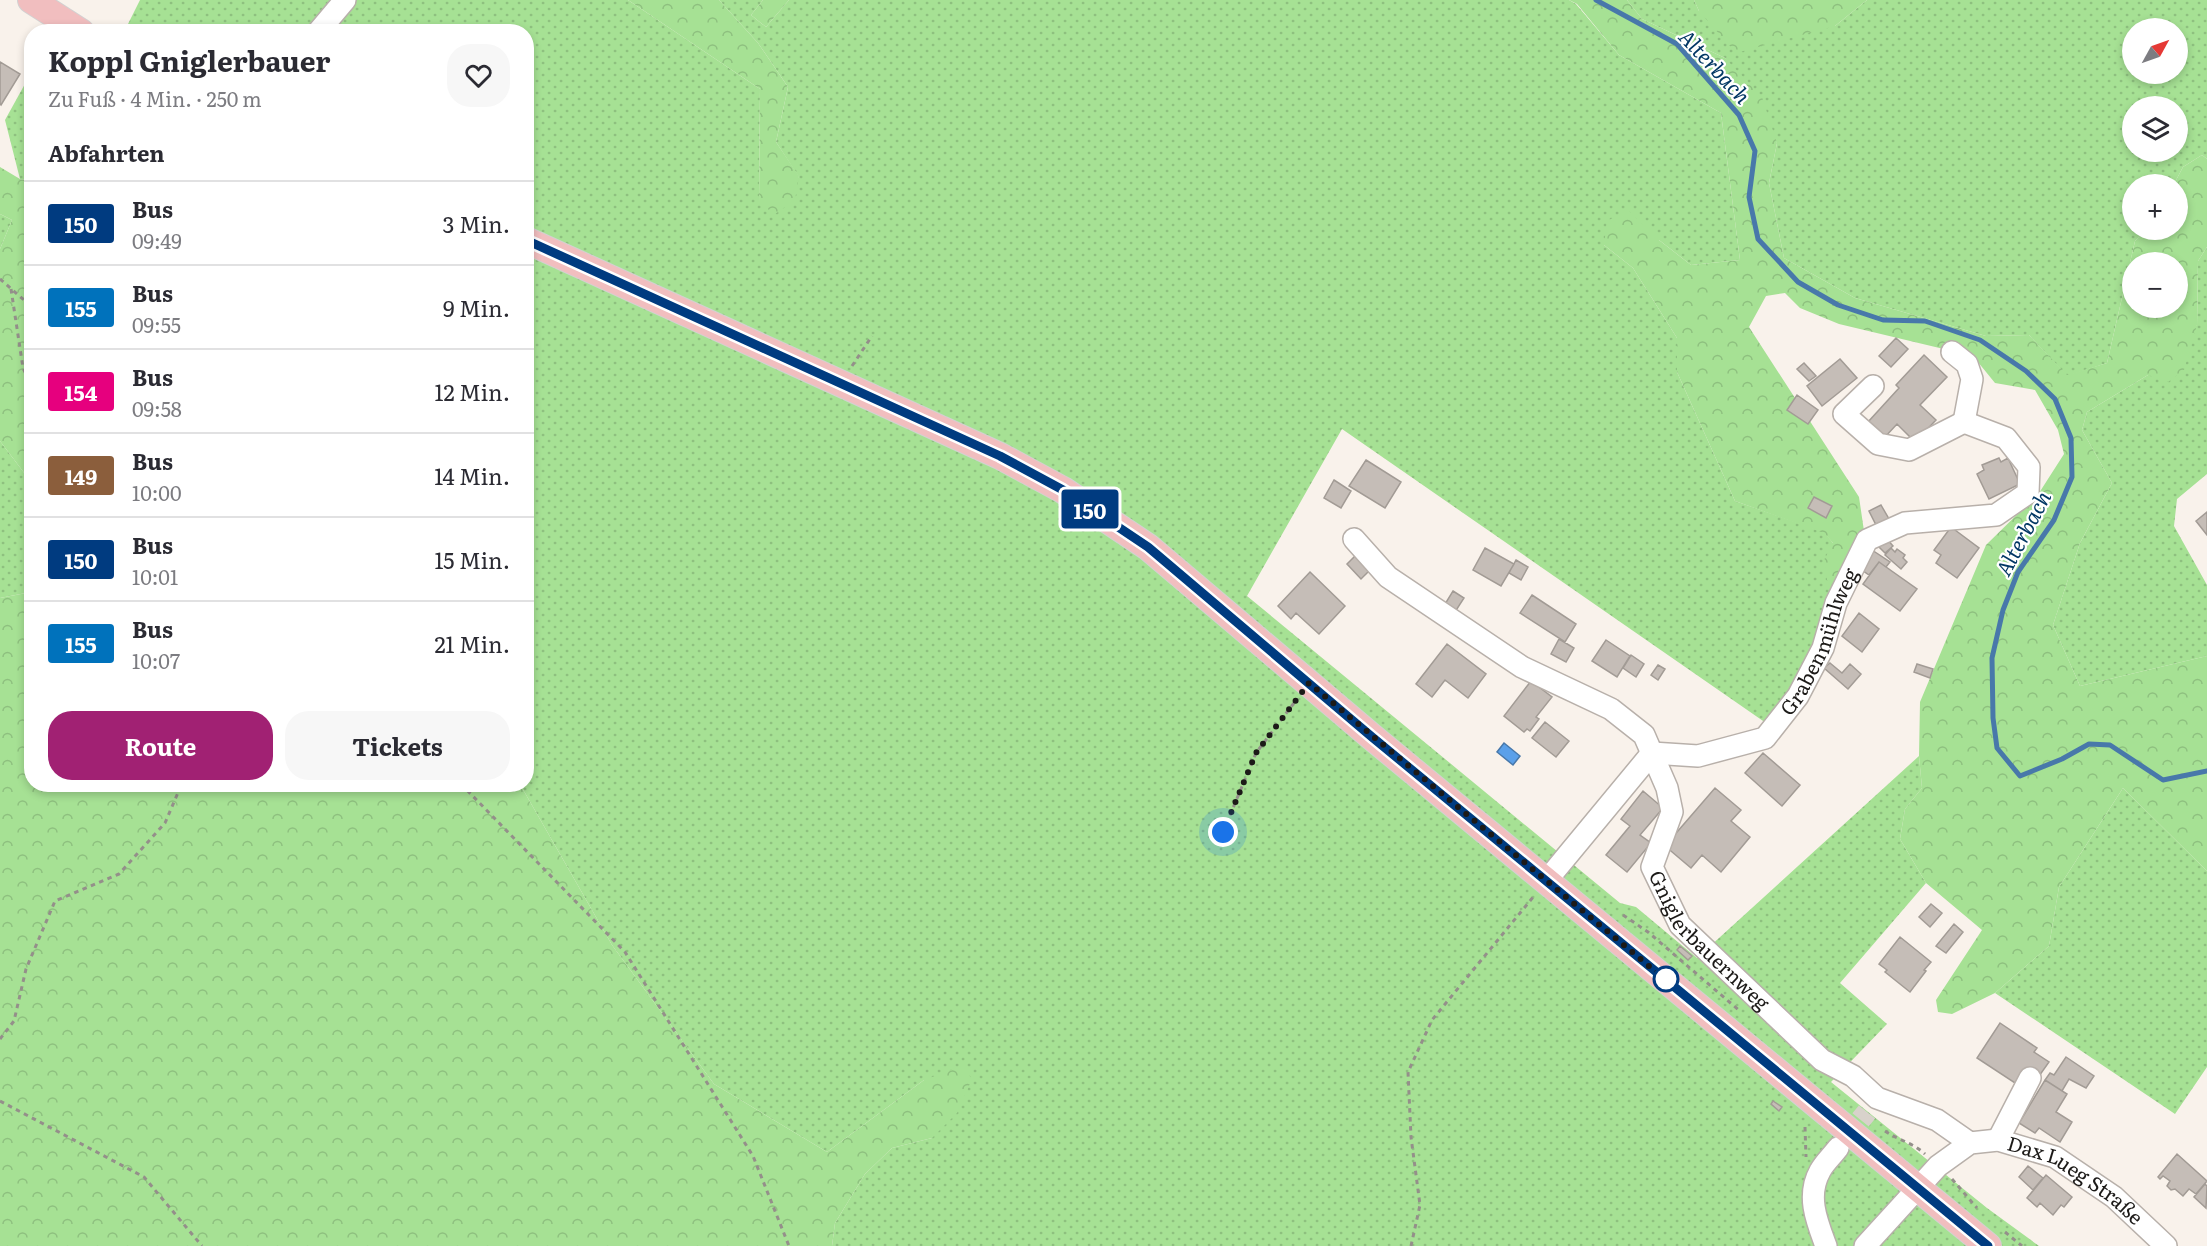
<!DOCTYPE html>
<html lang="de">
<head>
<meta charset="utf-8">
<style>
	:root { --surface:#fff; --page:#f7f7f7; --text:#2b2b33; --muted:#7c7c81; --line:#e1e1e2; --accent:#a12173 }
	body { margin:0; font-family:Literata,serif; background:var(--page); color:var(--text); height:100vh; display:flex; flex-direction:column; font-size:22px; white-space:nowrap }
	* { box-sizing:border-box; margin:0 }
	p { font-size:20px; color:var(--muted) }
	.icon { flex:none; width:33px; height:33px; fill:none; stroke:currentColor; stroke-width:2; stroke-linecap:round; stroke-linejoin:round }
	.map { position:relative; flex:1; overflow:hidden }
	.drawer { position:absolute; left:24px; top:24px; width:510px; height:768px; display:flex; flex-direction:column; background:var(--surface); border-radius:24px; box-shadow:0 3px 9px #0003 }
	.drawer>* { flex:none }
	.badge { padding:0 12px; border-radius:4px; font-size:21px; line-height:39px }
	.needle { width:39px; rotate:50deg }
	.buttons { position:absolute; left:2122px; top:18px; display:grid; gap:12px }
	.buttons a { display:grid; place-items:center; width:66px; height:66px; border-radius:50%; background:var(--surface); box-shadow:0 3px 9px #0003; font-size:30px }
	.you { position:absolute; width:30px; height:30px; margin:-15px; border:4px solid #fff; border-radius:50%; background:#1a73e8; box-shadow:0 0 0 9px #1a73e833 }
	.map>.badge { position:absolute; translate:-50% -50%; box-shadow:0 0 0 3px #fff }
	h2 { padding:0 24px; font-size:22px; line-height:54px }
	.round { display:grid; place-items:center; flex:none; width:63px; height:63px; border-radius:24px; background:var(--page) }
	.headline { display:flex; align-items:center; justify-content:space-between; height:102px; padding:0 24px }
	h1 { font-size:28px; font-weight:700; line-height:45px }
	.button { display:flex; gap:12px; margin-top:auto; padding:12px 24px }
	.button a { flex:1; height:69px; border-radius:24px; background:var(--accent); color:#fff; font-size:24px; font-weight:700; line-height:69px; text-align:center }
	.button a+a { background:var(--page); color:var(--text) }
	ul { padding:0; list-style:none }
	li { display:flex; align-items:center; gap:18px; height:84px; padding:0 24px; border-top:2px solid var(--line) }
	li div { flex:1 }
	li b { display:block; font-size:22px }
	li em { font-style:normal }
	li .badge { min-width:66px; font-weight:700; text-align:center }
	.map>svg:first-child { display:block }
</style>
</head>
<body>
<div class="map">
<svg width="2207" height="1246" viewBox="0 0 2207 1246">
	<defs>
		<pattern id="grass-dots" width="8" height="8" patternUnits="userSpaceOnUse" patternTransform="scale(1.5)"><rect width="8" height="8" fill="#a6e194"/><path d="M2 2h.1M6 6h.1" fill="none" stroke="#8ec07f" stroke-width="1.8" stroke-linecap="round"/></pattern>
		<pattern id="forest-crowns" width="20" height="18" patternUnits="userSpaceOnUse" patternTransform="scale(1.5)"><rect width="20" height="18" fill="#a6e194"/><path d="M2 6a3 3 0 1 1 6 0M12 15a3 3 0 1 1 6 0" fill="none" stroke="#8ec07f"/></pattern>
	</defs>
	<rect width="100%" height="100%" fill="#f9f2eb"/>
	<path fill="url(#grass-dots)" fill-rule="evenodd" d="M140,0h488l132,89 -1,114 40,-26 -23,-35 12,-55 -30,-44 -39,-43h44l-12,15 15,12 23,-27h780l7,4 43,51 102,58 19,147 -49,5 -32,-25 -55,5 29,23 44,70v34l58,129 89,31 9,11 4,38 -26,84 -45,58 -424,-294 -95,167 373,307 16,4 61,51 222,-202 3,32 -17,21 -5,30 26,44 -86,100 47,41 -56,58 156,126 52,38h-1207l3,-23 30,-49 27,-26 40,-10 -8,-58 -97,72 -113,-68 -102,-139 -91,-159 -4,-1 9,-1v-752h-402z
		M1627,0h67l5,11 136,15 32,-26h340v159l-5,-4 -19,12 -9,17h-41v46h14l-12,11 -28,122 -40,13 -38,-41 -43,1 -131,-38 -71,-40 -15,-75 8,-40 -52,-85 -83,-39zM2133,28h45v46h-45zM2133,106h45v46h-45z
		M31,73v108l-11,-2 -15,-59z
		M0,214l12,6 -12,29z
		M2207,247v227l-30,25 -3,27 33,59v71l-127,30 -27,-61 27,-82 32,-60 -30,-53 5,-18 61,-37 49,-50 1,-64z
		M0,441l31,41v116l-5,-5 -26,5z
		M2123,788l84,83v196l-32,47 -180,-121 54,-47 10,-59z"/>
	<path fill="url(#forest-crowns)" fill-rule="evenodd" d="M628,0h91l39,43 30,44 -12,55 23,34 -4,24 -20,14 -16,-11 1,-114z
		M763,0h26l-23,27 -15,-12z
		M1569,0h58l15,19 83,39 37,39 15,46 -8,40 15,75 71,40 131,38 43,-1 38,40 40,-12 28,-122 12,-11h31v-46h-4l9,-17 19,-12 5,4v88l-9,14 -1,64 -13,45 -16,12 -20,-7 -61,37 -5,18 30,53 -32,60 -27,82 27,61 127,-30v215l-84,-83 -64,99 -10,59 -54,47 -43,21 -14,-2 -2,-12 46,-70 -56,-47 -26,-44 5,-30 17,-21 -3,-32 1,-54 66,-157 53,-52 25,-39 -6,-24 -23,-40 -40,-7 -22,-27 -134,-32 -39,-16 -15,-15 -19,3 -17,31 110,170 5,34 -27,50 -10,-1 -3,-20 9,-17 -9,-10 -89,-32 -58,-129v-34l-44,-70 -29,-23 3,-24 21,-11 31,30 32,25 49,-5 -19,-147 -102,-58 -42,-51zM2133,262h45v46h-45z
		M1694,0h173l-32,26 -99,27 -37,-42z
		M0,167l20,12 11,2v301l-31,-41v-192l12,-29 -12,-6z
		M26,593l6,5v186l485,1 4,1 91,159 102,139 113,68 97,-72 38,-14 10,13 -15,34 -25,25 -40,10 -27,26 -30,49 -3,23h-832v-648z"/>
	<path fill="#5ba0e9" stroke="#4878aa" stroke-width="1.5" d="M1504,743l16,13 -7,9 -16,-13z"/>
	<g fill="none" stroke-linecap="round" stroke-linejoin="round">
		<path stroke="#4878aa" stroke-width="5" d="M1596,0l81,44 62,71 16,36 -6,46 9,42 40,43 40,23 45,15 42,1 55,19 46,31 29,28 16,39 1,39 -18,43 -36,52 -15,38 -11,48 1,60 4,30 23,28 42,-17 27,-15 21,1 53,35 44,-9"/>
	</g>
	<path fill="#c5bdb7" stroke="#a29b95" stroke-width="1.5" d="M0,62l20,12 -19,31 -1,-1z
		M1896,338l12,11 -17,18 -12,-11z
		M1924,355l23,22 -27,28 16,15 -21,22 -18,-18 -12,13 -17,-15 31,-34 -3,-3z
		M1840,359l17,19 -35,28 -15,-20z
		M1804,363l12,13 -7,5 -12,-12z
		M1797,395l21,15 -10,14 -21,-14z
		M1999,458l2,4 7,-4 12,26 -31,15 -12,-25 7,-4 -2,-5z
		M1366,460l35,22 -16,26 -36,-22z
		M1334,480l17,11 -10,17 -17,-10z
		M1814,497l18,9 -6,12 -18,-10z
		M1881,505l8,14 -13,6 -7,-14z
		M2207,512v23l-11,-14z
		M1951,527l28,21 -22,30 -21,-15 5,-8 -7,-5z
		M1886,538l7,8 -8,7 -8,-8z
		M1485,548l29,16 -13,22 -28,-16z
		M1891,548l4,4 2,-3 8,6 -2,3 4,4 -6,7 -16,-14z
		M1872,550l18,12 -4,5 -7,-5 -10,13 -10,-7z
		M1358,553l14,15 -11,11 -14,-15z
		M1516,560l12,7 -7,13 -12,-7z
		M1879,562l38,27 -17,22 -37,-27z
		M1310,572l35,34 -26,28 -23,-21 -5,6 -13,-13z
		M1453,591l11,7 -9,14 -10,-8z
		M1532,595l44,29 -11,18 -45,-29z
		M1859,613l20,16 -17,23 -20,-16z
		M1559,639l15,9 -8,14 -15,-8z
		M1606,640l24,16 -13,21 -25,-16z
		M1447,644l39,30 -18,24 -23,-18 -13,17 -16,-13z
		M1631,655l13,9 -8,13 -13,-9z
		M1830,663l12,10 8,-9 11,10 -13,15 -24,-21z
		M1917,664l16,5 -3,9 -16,-6z
		M1658,665l7,4 -7,11 -7,-5z
		M1531,681l21,16 -16,20 3,2 -9,12 -3,-2 -3,3 -20,-16z
		M1545,722l24,19 -13,16 -24,-19z
		M1763,753l37,32 -18,21 -37,-33z
		M1715,788l26,22 -10,11 19,16 -29,35 -19,-17 -11,13 -26,-22z
		M1643,791l20,17 -23,27 11,8 -24,29 -21,-17 24,-29 -9,-7z
		M1931,904l11,9 -12,14 -11,-10z
		M1954,924l9,8 -17,21 -10,-7z
		M1900,937l31,25 -7,8 2,1 -16,21 -25,-20 2,-2 -8,-6z
		M1680,946l12,10 -4,4 -11,-10z
		M2000,1023l37,25 -3,4 15,10 -12,17 -13,-9 -9,13 -38,-25z
		M2066,1057l28,19 -8,12 -17,-9 -7,12 -17,-11 5,-7 4,2z
		M2045,1080l22,14 -11,18 16,10 -12,20 -21,-14 -4,5 -16,-10z
		M1773,1101l9,6 -3,4 -8,-7z
		M2177,1154l30,27 -11,13 -7,-5 -6,7 -8,-7 -4,1 -4,-4 3,-5 -7,-5 -3,3 -2,-2z
		M2028,1166l15,12 -10,12 -14,-13z
		M2046,1175l26,22 -8,10 -3,-2 -8,10 -13,-12 -3,4 -10,-9z
		M2205,1184l2,2 -1,22 -12,-11z"/>
	<g fill="none" stroke-linecap="round" stroke-linejoin="round">
		<path stroke="#d8d2cb" stroke-width="21" stroke-dasharray="21 10" stroke-linecap="butt" d="M1841,1144l26,-32"/>
		<g stroke="#b8b0aa" stroke-width="24">
			<g id="minor">
				<path d="M318,32l27,-32"/>
				<path d="M1952,352l15,12 5,15 -8,43"/>
				<path d="M1873,386l-29,28 34,30 31,6 55,-28"/>
				<path id="s1" d="M1354,539l34,38 134,90 89,42 33,26 23,53 5,24 -20,55 28,58 142,135 31,16 24,22 60,22 33,23"/>
				<path id="s2" d="M1547,880l105,-127 46,3 67,-18 33,-42 25,-48 13,-45 31,-63 38,-17 91,-8 32,-22 1,-26 -23,-29 -42,-16"/>
				<path d="M1998,1140l32,-62"/>
				<path d="M1826,1246c-9,-24 -20,-50 -6,-75 4,-8 12,-15 18,-23"/>
				<path id="s3" d="M1865,1246l73,-80 32,-23 28,-3 57,17 59,40 52,49"/>
			</g>
		</g>
		<g stroke="#d2d1d1" stroke-width="28">
			<path id="major" d="M31,0l50,32
				M526,240l474,216 63,34 85,57 224,190 616,509"/>
		</g>
		<path stroke="#948f8a" stroke-width="3" stroke-dasharray="4.5 4.5" stroke-linecap="butt" d="M0,279l32,28
			M11,289l12,79 9,18
			M852,366l20,-30
			M461,784l164,168 128,204 36,90
			M1223,832l33,-79 41,-54
			M1623,915l25,17 93,80
			M0,1039l14,-18 12,-52 29,-68 64,-27 46,-51 15,-35 -2,-4
			M0,1101l144,76 58,69
			M1805,1127l1,30
			M1885,1131c13,9 28,12 40,23
			M1952,1179l25,29
			M2005,1232l17,14
			M1411,1246l9,-41 -9,-68 -3,-65 24,-52 102,-124"/>
		<use href="#minor" stroke="#fff" stroke-width="21"/>
		<use href="#major" stroke="#f1bebf" stroke-width="26"/>
	</g>
	<g fill="none" stroke-linecap="round" stroke-linejoin="round">
		<g stroke="#fff" stroke-width="14">
			<path id="line" d="M526,240l474,216 63,34 85,57 224,190 616,509"/>
		</g>
		<use href="#line" stroke="#003b80" stroke-width="9"/>
		<path stroke="#1c1a18" stroke-width="6" stroke-dasharray="0 10.8" d="M1223,832l33,-79 53,-70 358,298 -1,-2"/>
	</g>
	<circle fill="#fff" stroke="#003b80" stroke-width="3" cx="1666" cy="979" r="12"/>
	<g text-anchor="middle" stroke-width="4.5" stroke-linejoin="round" paint-order="stroke">
		<g font-size="20" fill="#1c1a18" stroke="#fff">
			<text dy="7" stroke="none"><textPath href="#s2" startOffset="392">Grabenmühlweg</textPath></text>
			<text dy="7" stroke="none"><textPath href="#s1" startOffset="588">Gniglerbauernweg</textPath></text>
			<text dy="7" stroke="none"><textPath href="#s3" startOffset="264">Dax Lueg Straße</textPath></text>
		</g>
		<g font-size="21" font-style="italic" fill="#023764" stroke="#fff">
			<text transform="translate(1714 67) rotate(47)" y="7">Alterbach</text>
			<text transform="translate(2024 534) rotate(-62)" y="7">Alterbach</text>
		</g>
	</g>
</svg>
<div class="buttons">
<a><svg class="needle" viewBox="-14 -14 28 28"><path d="M0-13l5 13h-10z" fill="#e53935"/><path d="M0 13l5-13h-10z" fill="#7c7c81"/></svg></a>
<a><svg class="icon" aria-label="layers" viewBox="0 0 24 24"><path d="M12 4l9 5-9 5-9-5zM3 14l9 5 9-5"/></svg></a>
<a>+</a>
<a>−</a>
</div>
<div class="you" style="left:1223px;top:832px"></div>
<b class="badge" style="left:1090px;top:509px;background:#003b80;color:#fff">150</b>
<section class="drawer">
<div class="headline"><div><h1>Koppl Gniglerbauer</h1><p>Zu Fuß · 4 Min. · 250 m</p></div><a class="round"><svg class="icon" aria-label="heart" viewBox="0 0 24 24"><path d="M12 20l-8-8c-3-5 5-10 8-4 3-6 11-1 8 4z"/></svg></a></div>
<h2>Abfahrten</h2>
<ul>
<li><span class="badge" style="background:#003b80;color:#fff">150</span><div><b>Bus</b><p>09:49</p></div><em>3 Min.</em></li>
<li><span class="badge" style="background:#0072bc;color:#fff">155</span><div><b>Bus</b><p>09:55</p></div><em>9 Min.</em></li>
<li><span class="badge" style="background:#e6007e;color:#fff">154</span><div><b>Bus</b><p>09:58</p></div><em>12 Min.</em></li>
<li><span class="badge" style="background:#8b5e3c;color:#fff">149</span><div><b>Bus</b><p>10:00</p></div><em>14 Min.</em></li>
<li><span class="badge" style="background:#003b80;color:#fff">150</span><div><b>Bus</b><p>10:01</p></div><em>15 Min.</em></li>
<li><span class="badge" style="background:#0072bc;color:#fff">155</span><div><b>Bus</b><p>10:07</p></div><em>21 Min.</em></li>
</ul>
<div class="button"><a>Route</a><a>Tickets</a></div>
</section>
</div>
</body>
</html>
